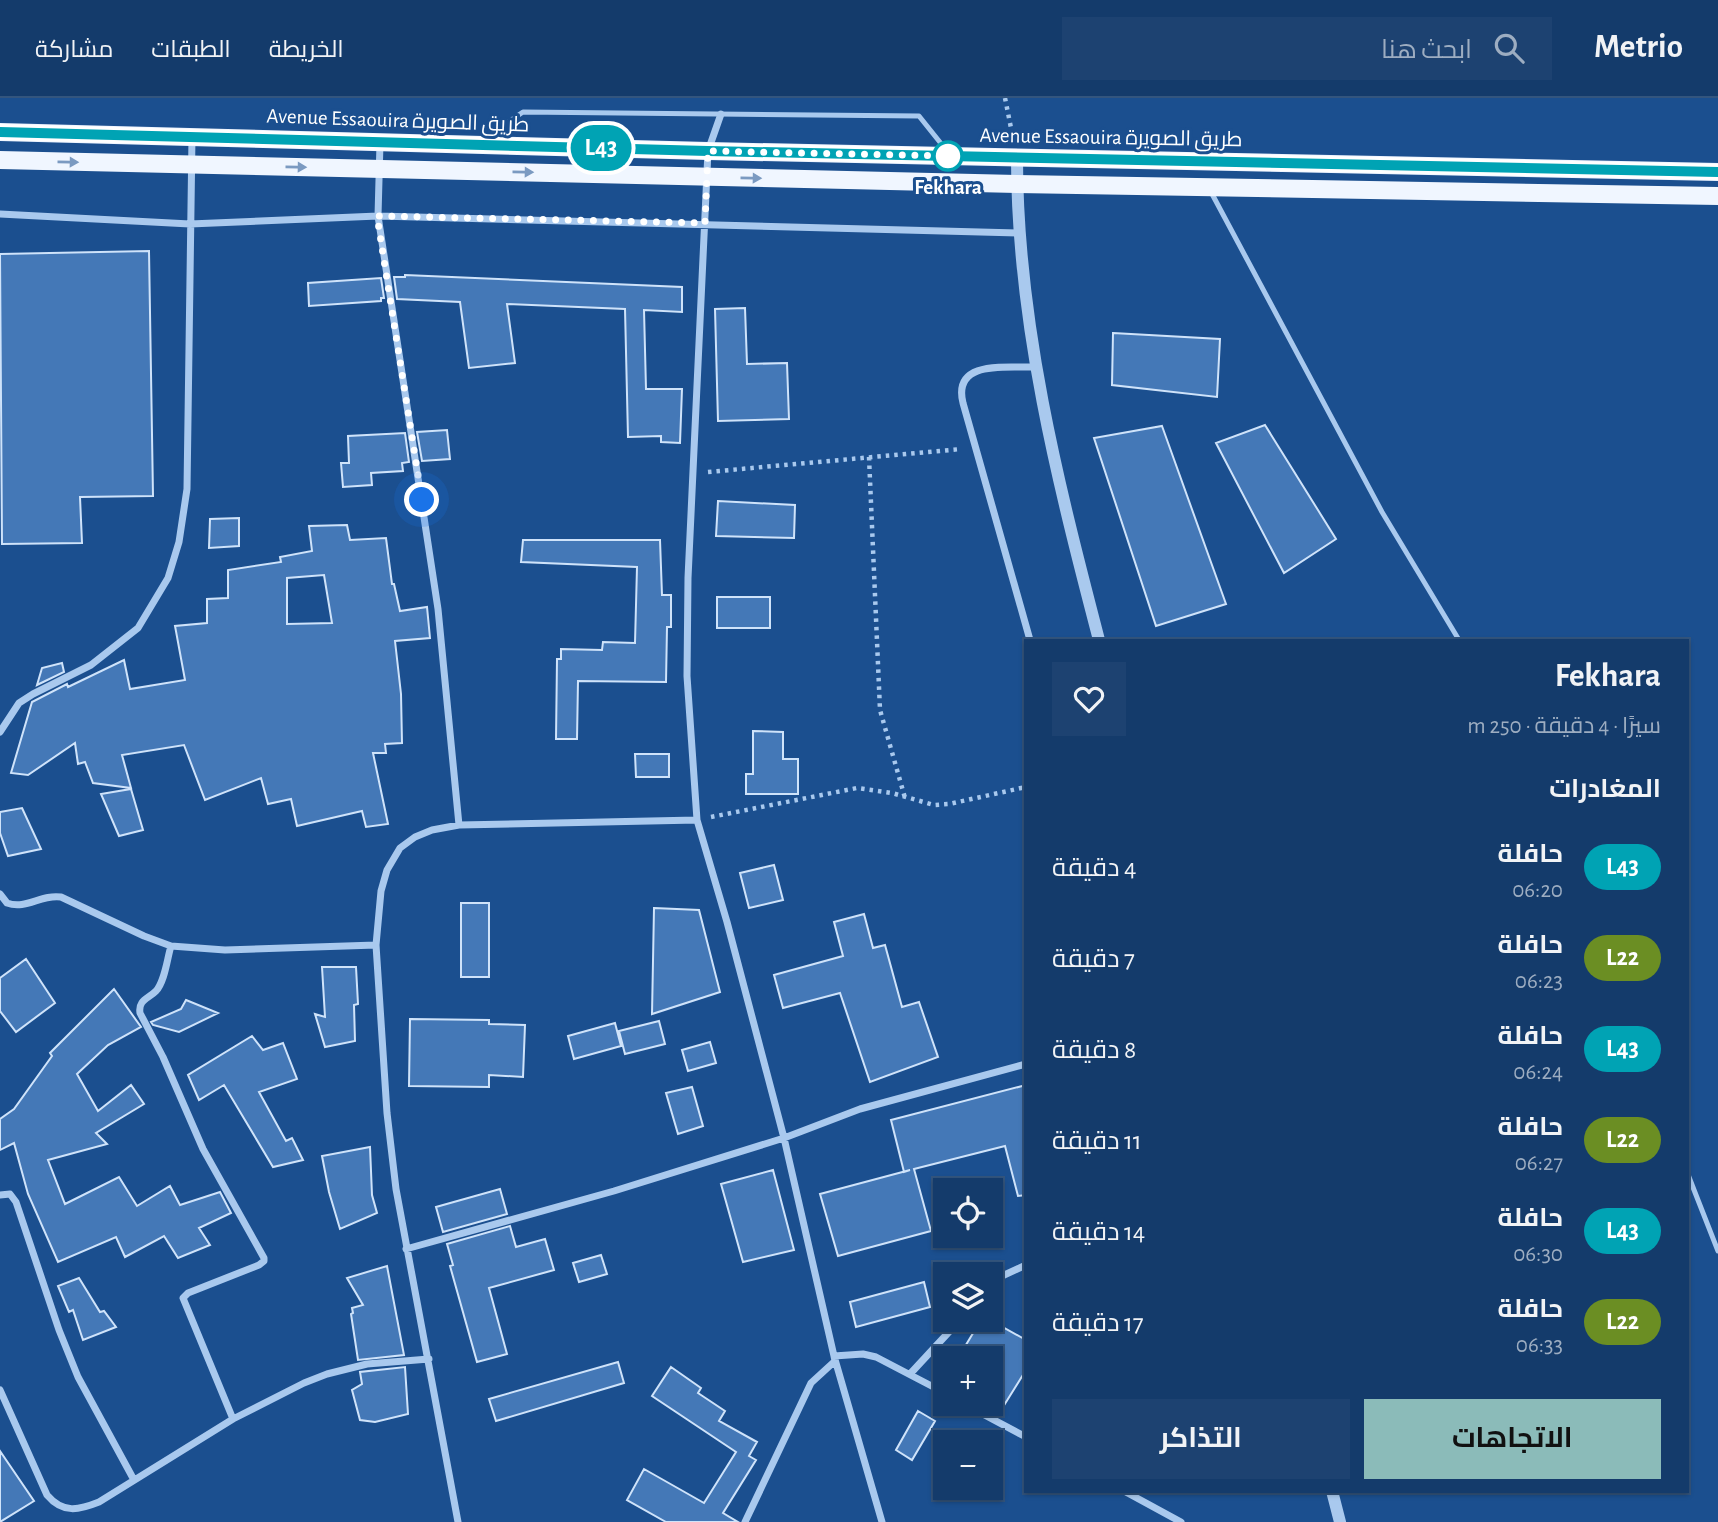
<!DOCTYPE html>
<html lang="ar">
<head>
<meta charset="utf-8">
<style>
	:root { --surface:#143b6b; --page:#1d4271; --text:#f1f3f6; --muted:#9dadc1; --line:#33557e; --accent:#8bbbb9 }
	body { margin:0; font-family:"Alegreya Sans",Cairo,sans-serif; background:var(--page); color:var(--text); direction:rtl; height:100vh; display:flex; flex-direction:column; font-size:26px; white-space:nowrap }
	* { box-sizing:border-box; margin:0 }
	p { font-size:23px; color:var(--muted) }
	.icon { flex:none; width:38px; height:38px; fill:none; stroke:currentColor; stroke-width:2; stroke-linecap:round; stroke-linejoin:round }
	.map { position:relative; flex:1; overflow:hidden; direction:ltr }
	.details { position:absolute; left:1024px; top:541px; width:665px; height:854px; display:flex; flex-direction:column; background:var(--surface); border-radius:0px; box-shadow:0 2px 5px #0004,0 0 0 2px var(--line); direction:rtl }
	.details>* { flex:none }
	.badge { padding:0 14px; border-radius:23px; font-size:24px; line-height:46px }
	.fabs { position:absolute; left:933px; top:1080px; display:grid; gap:14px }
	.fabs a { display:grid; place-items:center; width:70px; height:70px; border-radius:0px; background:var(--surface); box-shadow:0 2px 5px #0004,0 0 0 2px var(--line); font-size:35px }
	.you { position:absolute; width:35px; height:35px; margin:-18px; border:5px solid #fff; border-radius:50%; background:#1a73e8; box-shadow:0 0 0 10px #1a73e833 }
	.map>.badge { position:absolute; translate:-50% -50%; box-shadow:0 0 0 4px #fff }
	h2 { padding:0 28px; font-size:26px; line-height:63px }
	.round { display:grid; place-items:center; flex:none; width:74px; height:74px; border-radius:0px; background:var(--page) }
	.overview { display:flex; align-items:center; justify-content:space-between; height:119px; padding:0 28px }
	h1 { font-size:33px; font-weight:700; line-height:52px }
	.action { display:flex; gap:14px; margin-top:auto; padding:14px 28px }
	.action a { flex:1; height:80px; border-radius:0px; background:var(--accent); color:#111; font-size:28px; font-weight:700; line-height:80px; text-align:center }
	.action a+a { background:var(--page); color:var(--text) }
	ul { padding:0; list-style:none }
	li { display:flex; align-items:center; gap:21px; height:91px; padding:0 28px }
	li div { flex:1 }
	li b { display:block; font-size:26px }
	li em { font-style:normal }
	li .badge { min-width:77px; font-weight:700; text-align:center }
	header { display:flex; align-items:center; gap:42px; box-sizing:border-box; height:98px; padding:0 35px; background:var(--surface); border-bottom:2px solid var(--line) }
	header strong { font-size:33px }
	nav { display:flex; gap:38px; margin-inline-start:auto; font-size:24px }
	.search { width:490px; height:63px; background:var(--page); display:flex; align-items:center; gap:18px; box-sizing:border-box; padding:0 24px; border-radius:0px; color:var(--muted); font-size:26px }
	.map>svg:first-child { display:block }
</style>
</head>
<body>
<header>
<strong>Metrio</strong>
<div class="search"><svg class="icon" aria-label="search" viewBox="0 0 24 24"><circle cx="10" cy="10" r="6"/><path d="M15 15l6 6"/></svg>ابحث هنا</div>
<nav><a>الخريطة</a><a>الطبقات</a><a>مشاركة</a></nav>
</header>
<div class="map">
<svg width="1718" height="1424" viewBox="0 0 1718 1424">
	<rect width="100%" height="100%" fill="#1b4f8f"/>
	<path fill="#4478b7" stroke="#cfe3fa" stroke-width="2" fill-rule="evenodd" d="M149,153l4,245 -73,1 2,46 -80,1 -2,-290z
		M405,177l277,12v25l-38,-2 2,79h36l-2,54 -19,-1v-6l-33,1 -3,-128 -118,-5 8,59 -46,5 -9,-66 -63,-3 -3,-22h11z
		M381,180l3,20h-3v3l-72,5 -1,-23z
		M745,210l2,56 40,-1 2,56 -71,2 -3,-112z
		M1113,235l107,6 -3,58 -105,-12z
		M1265,327l71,114 -52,34 -68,-130z
		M1162,328l64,178 -70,22 -62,-188z
		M447,332l3,29 -28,2 -5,-29z
		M405,335l4,29 -7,1 1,8 -32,2 1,12 -29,2 -2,-24h8l-1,-27z
		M718,403l77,4 -1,33 -78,-2z
		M239,420v28l-30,2 1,-29z
		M347,427l3,15 36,-2 6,46h2l6,27 27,-4 3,31 -35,3 6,53 1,49 -17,1 1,9h-13l15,71 -22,3 -4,-16 -65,15 -6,-27 -23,5 -7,-26 -56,22 -21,-55 -62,10 9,33 -38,-5 -8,-21 -7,2 -3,-21 -47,32 -17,-2 21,-71 35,-18 1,3 56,-27 6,29 55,-9 -10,-54 32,-3v-24l21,-1v-28l53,-8 -1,-5 32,-6 -3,-25zM324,477l8,48 -45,1v-46z
		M523,442h137l2,55h9v32h-4l-1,55 -88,-1 -1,58h-21l1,-80h4v-10l41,1 1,-8 32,1 2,-76 -116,-5z
		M717,499h53v31h-53z
		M62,565l2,9 -27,13 5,-17z
		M753,633l30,1v27h15v35h-52v-20h7z
		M635,656h34v23h-33z
		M131,691l12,41 -24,6 -18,-42z
		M22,710l19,41 -33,7 -8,-23v-21z
		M774,767l9,35 -34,8 -9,-35z
		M461,805h28v74h-28z
		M654,810l45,2 21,82 -68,22z
		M864,816l9,34 12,-3 17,62 17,-5 19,55 -68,25 -30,-89 -57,15 -9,-33 69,-19 -9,-34z
		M26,861l29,44 -39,29 -16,-21v-33z
		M322,869h34l2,37 -4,1 1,36 -30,6 -10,-33 10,3z
		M114,891l27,38 -33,18 -31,29 21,37 33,-26 13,19 -48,29 11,11 -59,16 17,44 54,-27 18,29 33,-20 10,19 40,-13 11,21 -32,15 11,17 -32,13 -14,-22 -39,21 -9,-20 -58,25 -30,-68 -14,-51 -14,7v-31l14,-10 38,-53 -2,-3z
		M186,902l32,13 -39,19 -26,-7 -2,-3 30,-13z
		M410,921l79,1v4l36,1 -2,52 -34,-2v12l-80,-1z
		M659,923l6,23 -40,10 -6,-23z
		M615,925l6,23 -47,13 -6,-23z
		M252,938l11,14 20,-7 14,36 -38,13 27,49 6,-3 11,22 -30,7 -49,-82 -25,15 -11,-25z
		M710,944l6,21 -28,8 -6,-21z
		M1026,987v110l-8,1 -13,-50 -91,23 17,62 -93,25 -18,-62 90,-24 -6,2 -13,-52z
		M692,989l11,39 -25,8 -12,-41z
		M370,1049l2,48 5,18 -37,16 -11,-37 -7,-36z
		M773,1072l21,80 -51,12 -22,-78z
		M500,1091l7,25 -64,18 -7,-25z
		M510,1128l6,21 29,-8 9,31 -65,18 18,66 -30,8 -27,-96 3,-1 -6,-21z
		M601,1157l6,19 -28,8 -6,-19z
		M387,1168l17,89 -46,5 -7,-46 2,-1 -1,-5 11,-3 -16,-27z
		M79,1180l21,34 4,-1 12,16 -33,13 -10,-30 -4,2 -11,-26z
		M924,1184l6,25 -74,20 -6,-25z
		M981,1222h9l36,20v30l-28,45 -8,-4v-53h-32z
		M618,1264l6,21 -128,38 -7,-22z
		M405,1269l3,47 -33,8 -15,-2 -8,-30 10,-6 -2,-12z
		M671,1269l30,21 -3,5 27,18 -6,10 38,21 -8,14 7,4 -33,53 15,9h-72l-39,-22 17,-31 60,34 32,-51 -84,-56z
		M918,1313l17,10 -23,39 -16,-10z
		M0,1353l34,50 -34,21z"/>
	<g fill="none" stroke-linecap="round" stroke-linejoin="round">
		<path stroke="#a9c9ee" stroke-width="4.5" stroke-dasharray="3.5 5" stroke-linecap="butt" d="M1005,0l8,40
			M869,359l11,253 25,88
			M708,374l253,-23
			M711,719l146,-29 35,5 42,12 15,-1 77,-17"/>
		<path stroke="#a9c9ee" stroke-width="5" d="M482,42l41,-28 396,4 28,35
			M1211,94l171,320 77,128
			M1687,1074l31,79"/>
		<path stroke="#a9c9ee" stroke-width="7" d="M721,16l-13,37 -20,427 -1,98 10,144 30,102 57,216 50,218 48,166
			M380,45l-2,73 60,393 21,216
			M0,116l190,10 188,-8 642,17
			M1030,542l-67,-237c-11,-44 45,-35 73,-36
			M0,634l19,-29 14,-9 58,-29 47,-37 30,-50 11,-36 8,-53 5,-352
			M0,796l7,9c19,7 34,-9 54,-6l83,39 27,10 54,4 151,-5
			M171,848c-4,13 -6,35 -15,45 -8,8 -18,9 -16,22l23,44 40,92 61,109v3l-5,4 -71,28 -5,5 50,121
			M0,1097l10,-1 6,8 43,128 19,47 56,103
			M406,1151l208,-58 170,-53 76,-29 166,-45
			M990,1189l12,-11 24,-11
			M910,1276l50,-54
			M0,1292l47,105c16,19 32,15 52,7l134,-83 71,-36 23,-9 40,-10 62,-5
			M964,1306l62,33
			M1124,1393l57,31
			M458,1424l-62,-333 -9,-76 -11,-168 5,-54 6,-21 13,-22 15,-11 17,-7 27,-5 238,-5
			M745,1424l66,-139 24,-22 -1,-5 29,-2 13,3 69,36"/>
		<path stroke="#a9c9ee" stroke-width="12" d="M1017,60c0,164 41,325 82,482
			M1332,1393l8,31"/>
		<path stroke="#f0f6ff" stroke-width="18" d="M0,34l708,19 1010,21
			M0,62l1017,24 701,12"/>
	</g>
	<defs><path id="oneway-solid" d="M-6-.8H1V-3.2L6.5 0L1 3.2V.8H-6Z" transform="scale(1.75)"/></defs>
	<g fill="#7b9ac1">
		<use href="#oneway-solid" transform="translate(68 64) rotate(1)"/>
		<use href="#oneway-solid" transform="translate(296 69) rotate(1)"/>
		<use href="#oneway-solid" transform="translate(523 74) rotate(1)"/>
		<use href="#oneway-solid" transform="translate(751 80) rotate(1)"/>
	</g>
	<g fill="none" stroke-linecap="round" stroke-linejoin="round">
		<g stroke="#fff" stroke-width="16">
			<path id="line" d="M0,34l708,19 1010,21"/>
		</g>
		<use href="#line" stroke="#00a3b4" stroke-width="10"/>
		<path stroke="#fff" stroke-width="7" stroke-dasharray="0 12.6" d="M422,402l-45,-284 328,7 3,-72 243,5h-3"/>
	</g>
	<circle fill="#fff" stroke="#00a3b4" stroke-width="3.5" cx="948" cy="58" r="14"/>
	<g text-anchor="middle" stroke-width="6" stroke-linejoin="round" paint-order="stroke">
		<g font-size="21" fill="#fff" stroke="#1b4f8f">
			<text transform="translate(398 22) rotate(2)" y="7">Avenue Essaouira طريق الصويرة</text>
			<text transform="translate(1111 39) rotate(1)" y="7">Avenue Essaouira طريق الصويرة</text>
		</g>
		<g font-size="21" font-weight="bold" fill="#fff" stroke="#1b4f8f">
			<text x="948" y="96">Fekhara</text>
		</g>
	</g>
</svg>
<div class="fabs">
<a><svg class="icon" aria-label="locate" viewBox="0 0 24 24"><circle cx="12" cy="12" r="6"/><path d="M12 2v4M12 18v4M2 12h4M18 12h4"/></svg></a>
<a><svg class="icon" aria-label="layers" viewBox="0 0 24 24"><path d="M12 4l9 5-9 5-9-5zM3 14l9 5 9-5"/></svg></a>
<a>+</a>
<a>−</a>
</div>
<div class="you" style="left:422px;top:402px"></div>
<b class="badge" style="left:601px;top:50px;background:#00a3b4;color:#fff">L43</b>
<section class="details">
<div class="overview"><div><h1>Fekhara</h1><p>سيرًا · 4 دقيقة · 250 m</p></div><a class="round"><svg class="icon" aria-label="heart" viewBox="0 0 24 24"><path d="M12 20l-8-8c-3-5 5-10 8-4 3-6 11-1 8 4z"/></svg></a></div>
<h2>المغادرات</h2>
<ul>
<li><span class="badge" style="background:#00a3b4;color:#fff">L43</span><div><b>حافلة</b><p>06:20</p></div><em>4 دقيقة</em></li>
<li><span class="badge" style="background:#6b8e23;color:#fff">L22</span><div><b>حافلة</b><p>06:23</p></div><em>7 دقيقة</em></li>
<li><span class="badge" style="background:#00a3b4;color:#fff">L43</span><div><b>حافلة</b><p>06:24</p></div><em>8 دقيقة</em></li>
<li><span class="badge" style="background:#6b8e23;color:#fff">L22</span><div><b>حافلة</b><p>06:27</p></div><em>11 دقيقة</em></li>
<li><span class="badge" style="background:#00a3b4;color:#fff">L43</span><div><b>حافلة</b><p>06:30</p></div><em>14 دقيقة</em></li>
<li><span class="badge" style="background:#6b8e23;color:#fff">L22</span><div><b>حافلة</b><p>06:33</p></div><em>17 دقيقة</em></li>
</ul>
<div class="action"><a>الاتجاهات</a><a>التذاكر</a></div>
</section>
</div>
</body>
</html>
